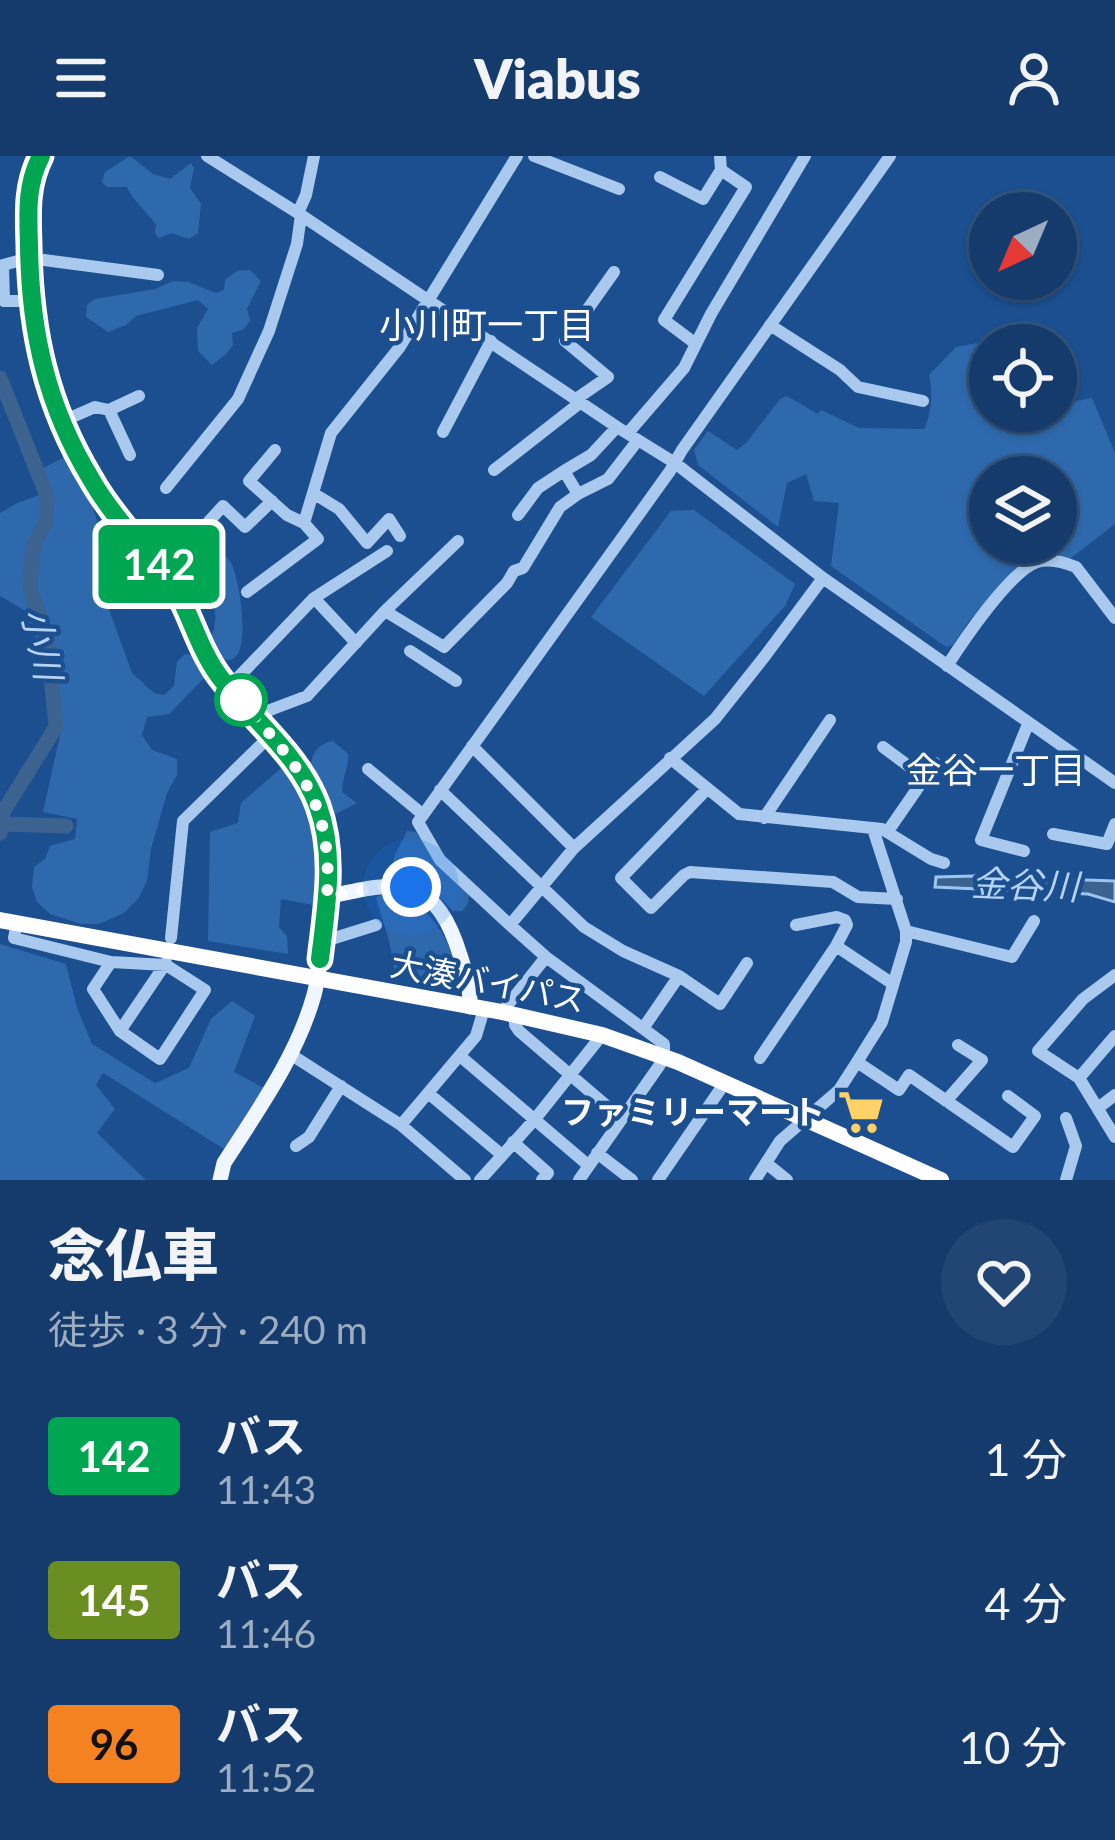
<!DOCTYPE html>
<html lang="ja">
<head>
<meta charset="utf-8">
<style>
	:root { --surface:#143b6b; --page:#214673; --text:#f1f3f6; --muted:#9dadc1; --line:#33557e }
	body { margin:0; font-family:Lato,"Noto Sans JP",sans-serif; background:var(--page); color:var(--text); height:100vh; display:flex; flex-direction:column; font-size:45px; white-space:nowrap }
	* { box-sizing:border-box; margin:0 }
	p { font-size:39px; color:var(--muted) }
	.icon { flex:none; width:66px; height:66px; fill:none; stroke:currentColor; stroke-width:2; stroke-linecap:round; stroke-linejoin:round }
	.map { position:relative; height:1024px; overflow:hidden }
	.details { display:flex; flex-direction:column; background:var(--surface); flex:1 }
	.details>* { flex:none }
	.badge { padding:0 24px; border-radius:9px; font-size:42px; line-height:78px }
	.needle { width:78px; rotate:224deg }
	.controls { position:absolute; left:969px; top:36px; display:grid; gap:24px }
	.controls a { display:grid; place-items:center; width:108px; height:108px; border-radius:50%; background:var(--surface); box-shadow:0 3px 9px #0004,0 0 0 3px var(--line); font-size:60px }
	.you { position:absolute; width:60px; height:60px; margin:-30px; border:9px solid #fff; border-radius:50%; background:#1a73e8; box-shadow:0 0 0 18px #1a73e833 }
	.map>.badge { position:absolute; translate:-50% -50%; box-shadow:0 0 0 6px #fff }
	.round { display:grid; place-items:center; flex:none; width:126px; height:126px; border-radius:63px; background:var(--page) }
	.head { display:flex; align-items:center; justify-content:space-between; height:204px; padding:0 48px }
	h1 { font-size:57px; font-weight:800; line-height:90px }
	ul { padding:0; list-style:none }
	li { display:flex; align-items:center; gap:36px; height:144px; padding:0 48px }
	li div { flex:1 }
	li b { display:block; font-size:45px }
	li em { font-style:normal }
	li .badge { min-width:132px; font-weight:700; text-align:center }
	header { display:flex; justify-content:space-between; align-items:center; height:156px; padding:0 48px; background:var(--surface); font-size:54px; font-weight:800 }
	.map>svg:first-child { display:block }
</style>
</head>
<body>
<header><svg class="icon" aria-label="menu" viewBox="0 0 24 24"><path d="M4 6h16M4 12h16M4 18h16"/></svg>Viabus<svg class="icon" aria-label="person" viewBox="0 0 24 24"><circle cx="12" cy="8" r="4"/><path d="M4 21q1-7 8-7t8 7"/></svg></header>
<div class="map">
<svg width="1115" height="1024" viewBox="0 0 1115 1024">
	<rect width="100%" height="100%" fill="#1b4f8f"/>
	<path fill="#2e69ad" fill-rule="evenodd" d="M130,0l23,18 17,5 21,-16 3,5 -4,20 11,16 -3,29 -9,6 -18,-6 -12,5 -4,-5 1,-8c-9,-14 -22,-22 -29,-38h-20l-5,-5 3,-10z
		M250,114l11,11 -14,28 3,12 -7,9 -11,3 1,12 -8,10 -13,10 -14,-14 -1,-23 11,-19 -10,-9 -62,16 -10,9 -18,7 -22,-15 1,-12 8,-6 60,-10 18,-8 15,1 28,11 8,-3 1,-10 12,-9z
		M1034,177l6,12h-50v66h66v-6l36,-7 23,55v71l-44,34 -57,16 -45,47 -16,24 -7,2 -115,-81 8,-63 -25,-2 -8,-27 -19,9 -9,44 -80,-62 -4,-15 14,-19 29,19 10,-8 33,-43 7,-3 31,18 3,-4 38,18 65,1c8,-16 9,-38 5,-54l27,-28zM990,321h66v66h-66z
		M65,301l27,47 5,17v32l13,59 22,61 22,20 10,2 10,-9 3,-24 8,-8 8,2 12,21 -36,37 -22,3 -5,18 10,15 25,9v16l-10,18 -16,56 -4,32 -9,18 -14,14 -25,11h-18l-31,-10 -13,-12 -5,-15 2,-20 11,-8 5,-13 25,-7 2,-20 -34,-7 20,-90 -8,-39 -31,-73 -24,-14v-83l15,-9 24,-9 -4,-23z
		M694,354l101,74 -10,22 -81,90 -113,-79 80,-106z
		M211,389c8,6 17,11 21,20 10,22 26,132 -25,82 19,-41 1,-42 -8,-81z
		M333,585l15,13c1,14 -6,24 -6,38l15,11 -23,12 -25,-45c4,-16 7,-26 24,-29z
		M286,608c30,52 37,82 27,141l-32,-6 -2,28 8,9 1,18 -80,-13 2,-109 28,-9 3,-20z
		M407,675l9,1 23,34 30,28 -1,10 -6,7h-9c-22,-25 -33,-26 -61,-37l2,-17z
		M389,737c33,2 77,58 61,89l-37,-3 -19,-10c-3,-29 -11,-46 -18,-72z
		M0,788l66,20 11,44 15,36 63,39 34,-15 22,-49 21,-18 23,15 -21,56 32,17 -39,62 -124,-78 -7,12 19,24 -18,24 49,47h-146z"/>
	<path fill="#3c6290" stroke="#9cc4f0" stroke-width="3" d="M974,720l141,5v21l-27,-8 -153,-7 1,-10z"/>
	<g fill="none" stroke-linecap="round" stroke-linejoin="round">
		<path stroke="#3c6290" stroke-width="15" d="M0,222l47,118 -1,26 -12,22 -2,11 -2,34 17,48 9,90 -53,85 -3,21
			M2,668l64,2"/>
		<path stroke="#a9c9ee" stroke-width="12" d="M207,0l94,59 316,212 58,36 148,115 292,205
			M534,0l85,33
			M660,21l43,22 18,-29
			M298,57l8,-18 8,-39
			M31,145h-27l-1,-36 26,-7 129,17
			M770,169l70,45 18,17 65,14
			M696,188l-32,-24 82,-133 -25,-17 -1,-14
			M576,243l32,-22 -43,-36 49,-69
			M109,254l21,45
			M63,265l32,-14 14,3 30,-14
			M443,276l48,-91
			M628,277l56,-65 27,-54 94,-158
			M275,294l-26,31 38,34 17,8
			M494,314l87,-68
			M166,332l72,-89 31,-68 28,-87 4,-29
			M313,337l26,16 28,34 22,-24 11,17
			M578,338l-14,-23 27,-16 26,-28
			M518,359l20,-27 26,-17
			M201,374l22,-24 22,21 27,-26
			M247,436l71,-53 -14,-16 27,-90 68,-85 118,-192
			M314,442l73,-47
			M385,455l73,-70
			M410,495l46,30
			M947,510c16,-25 63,-95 90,-104 13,-4 27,0 39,5l39,51
			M229,531l85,-89 42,45
			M258,563l12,-9 37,-14 78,-85 59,36 63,-64 7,-12 9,-3 37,-61 18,-13 30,-15 30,-39
			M472,590l102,102
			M883,591l43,32
			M670,602l69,56 143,15 49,30 13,4
			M368,613l53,44
			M707,633l-86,89 30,30 33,-33 6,-3 143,10 25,15 39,2
			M440,634l144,137 39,24 56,25 -35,51
			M764,662l66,-98
			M888,675l47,-68
			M1053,678l54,10 8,-20
			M1024,695l-43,-11 47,-116
			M17,767l-3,15 97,24 55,3 39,25 -45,69 -40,-28 -27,-42 18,-27
			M510,769l64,-77 141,-129 50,-63 58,-78
			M906,775l106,26 22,-36
			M171,782l12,-117 88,-86
			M322,786l54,-17
			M836,790l57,38
			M1115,819l-32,24 -45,52 41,27 36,59
			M679,820l41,28 27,-41
			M502,856l44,-55
			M515,858v11l4,6 103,88
			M120,875l46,-68
			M290,898l111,71 64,55
			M460,900l128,109
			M760,902l76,-112 11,-21 -2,-5 -8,-3 -41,8
			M857,906l42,28 10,-15 104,72 22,-31 -27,-20
			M1079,922l36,-42
			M428,937l74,62
			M946,945l36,-41 -24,-15
			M1098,952l17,-13
			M1066,962l10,28 -10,34
			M401,969l75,-89 8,-27
			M513,986l35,31 -6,7
			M296,990l13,-9 32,-51
			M597,997l35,27
			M766,1007l21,17
			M480,1024l55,-61 67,-84
			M579,1024l80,-114 5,-9v-13l-118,-87 -36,-32 -70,-65 -22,-38 252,-351 12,-21 208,-294
			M658,1024l66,-96
			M755,1024l25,-39 59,-51 18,-28 25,-40 24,-80v-11l-33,-102"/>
		<path stroke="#f0f6ff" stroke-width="15" d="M41,0c-20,37 -13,84 -12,125 5,90 42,180 99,250 12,14 26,26 37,40 22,27 25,63 43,90 30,41 74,75 98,120 22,41 25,87 19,133 -3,26 -4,55 -11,81 -17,61 -56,115 -90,168l-4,17
			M327,741c63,-14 103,-26 129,46 7,21 15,42 14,64"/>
		<path stroke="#fff" stroke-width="16" d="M0,764l502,92 100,23 76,27 263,118"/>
	</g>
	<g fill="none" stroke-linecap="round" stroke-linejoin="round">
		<g stroke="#fff" stroke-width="27">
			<path id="line" d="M41,0c-15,29 -13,57 -12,89 1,85 17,160 62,234 10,18 24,36 37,52 13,16 31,30 42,48 20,31 27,67 49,97 32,43 80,78 99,130 18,49 8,102 2,153"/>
		</g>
		<use href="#line" stroke="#00a651" stroke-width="18"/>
		<path stroke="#fff" stroke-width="12" stroke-dasharray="0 21.6" d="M241,544c58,68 92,101 86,197l68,-13 16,3"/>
	</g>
	<defs>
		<g id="supermarket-bare" transform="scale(3.6)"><path d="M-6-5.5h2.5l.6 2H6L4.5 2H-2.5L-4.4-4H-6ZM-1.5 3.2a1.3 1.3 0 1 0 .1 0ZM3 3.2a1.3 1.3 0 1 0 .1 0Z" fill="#ffd166" stroke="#1b4f8f" stroke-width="2.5" paint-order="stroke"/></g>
	</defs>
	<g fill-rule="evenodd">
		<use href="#supermarket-bare" x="861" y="956"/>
	</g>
	<circle fill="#fff" stroke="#00a651" stroke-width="6" cx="241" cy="544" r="24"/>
	<g text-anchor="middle" stroke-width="9" stroke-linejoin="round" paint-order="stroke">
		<g font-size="33" fill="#fff" stroke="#1b4f8f">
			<text transform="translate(488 826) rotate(11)" y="12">大湊バイパス</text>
		</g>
		<g font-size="33" font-weight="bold" fill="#fff" stroke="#1b4f8f" text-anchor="end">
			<text x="825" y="968">ファミリーマート</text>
		</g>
		<g font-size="36" fill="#fff" stroke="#1b4f8f">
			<text x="487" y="182">小川町一丁目</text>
			<text x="996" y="627">金谷一丁目</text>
		</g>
		<g font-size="36" font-style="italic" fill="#b5d3f5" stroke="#1b4f8f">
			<text transform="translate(42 488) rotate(78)" y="13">小川</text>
			<text transform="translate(1025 729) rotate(2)" y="13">金谷川</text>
		</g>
	</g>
</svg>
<div class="controls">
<a><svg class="needle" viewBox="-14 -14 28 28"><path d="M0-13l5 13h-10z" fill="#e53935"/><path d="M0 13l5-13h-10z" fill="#9dadc1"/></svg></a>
<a><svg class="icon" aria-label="locate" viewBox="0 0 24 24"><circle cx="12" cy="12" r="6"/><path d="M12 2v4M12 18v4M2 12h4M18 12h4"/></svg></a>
<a><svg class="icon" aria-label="layers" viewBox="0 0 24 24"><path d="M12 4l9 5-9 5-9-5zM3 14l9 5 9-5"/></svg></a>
</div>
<div class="you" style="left:411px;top:731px"></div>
<b class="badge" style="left:159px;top:408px;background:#00a651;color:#fff">142</b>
</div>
<section class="details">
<div class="head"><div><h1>念仏車</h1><p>徒歩 · 3 分 · 240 m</p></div><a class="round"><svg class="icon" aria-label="heart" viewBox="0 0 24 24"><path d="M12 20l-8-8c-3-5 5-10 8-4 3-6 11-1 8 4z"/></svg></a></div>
<ul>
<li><span class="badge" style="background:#00a651;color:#fff">142</span><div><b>バス</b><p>11:43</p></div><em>1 分</em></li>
<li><span class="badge" style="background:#6b8e23;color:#fff">145</span><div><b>バス</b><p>11:46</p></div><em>4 分</em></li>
<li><span class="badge" style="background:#f58220;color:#111">96</span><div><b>バス</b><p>11:52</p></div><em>10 分</em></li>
</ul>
</section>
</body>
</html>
